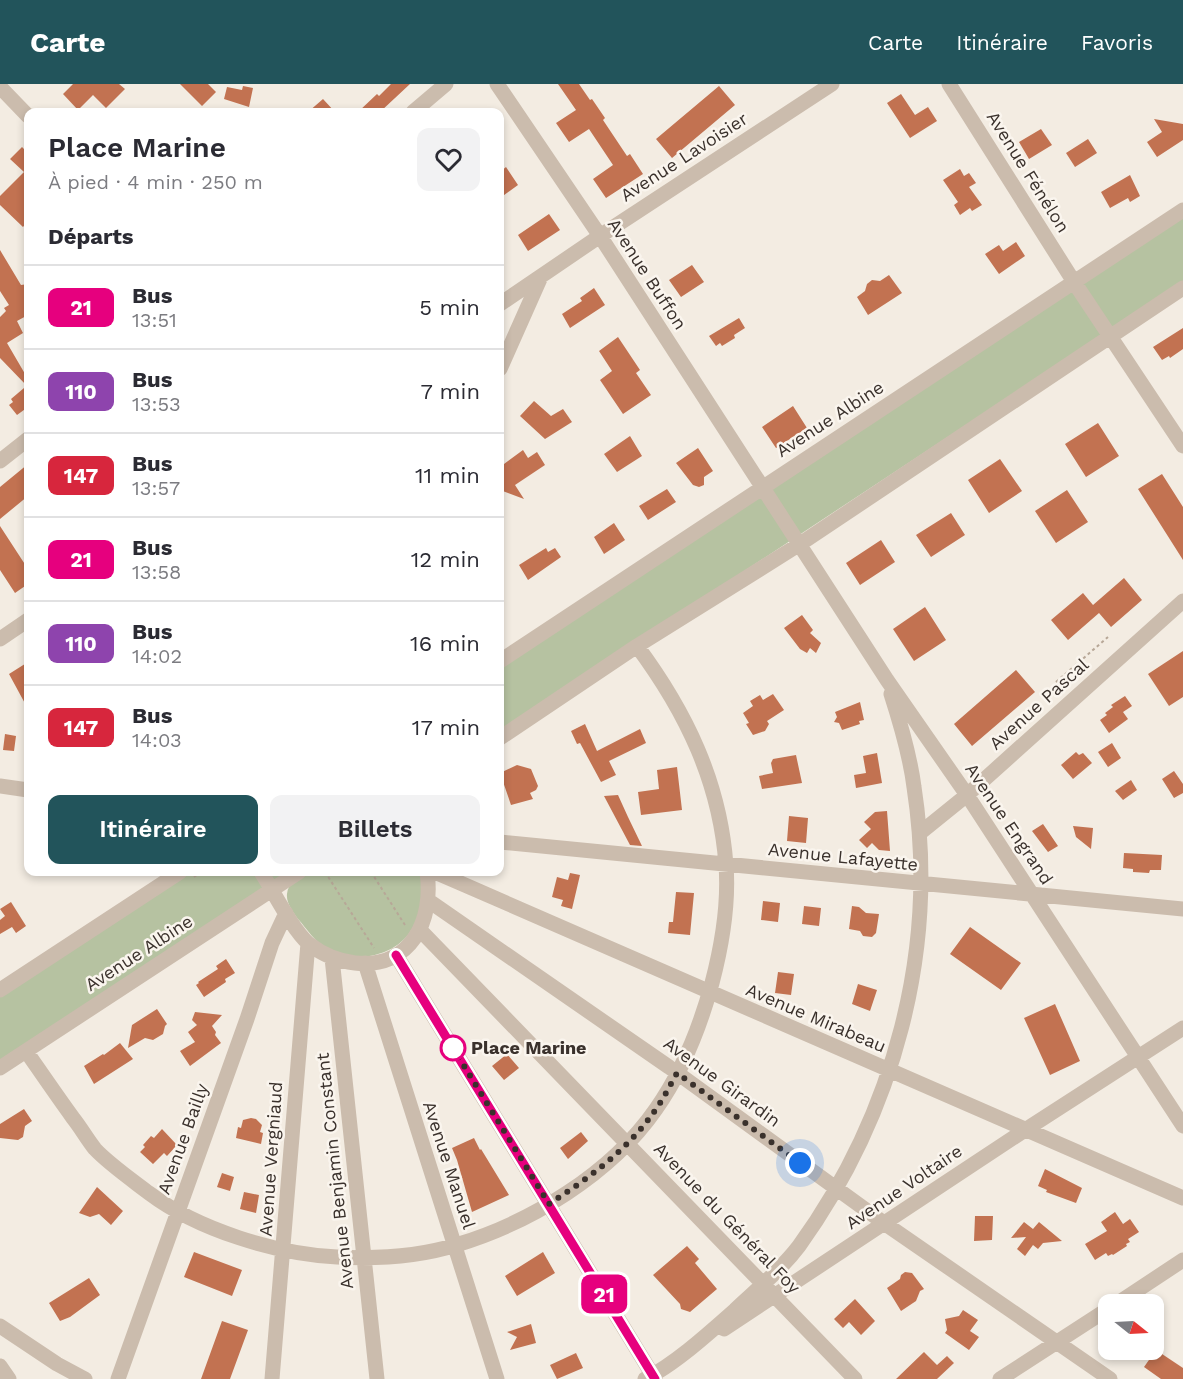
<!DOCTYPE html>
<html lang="fr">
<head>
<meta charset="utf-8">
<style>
	:root { --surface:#fff; --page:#f2f2f3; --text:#2b2b33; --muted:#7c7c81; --line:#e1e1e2; --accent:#22545b }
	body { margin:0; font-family:"Work Sans",sans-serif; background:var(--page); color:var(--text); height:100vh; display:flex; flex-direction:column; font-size:22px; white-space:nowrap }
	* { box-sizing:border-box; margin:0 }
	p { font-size:20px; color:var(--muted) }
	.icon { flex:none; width:33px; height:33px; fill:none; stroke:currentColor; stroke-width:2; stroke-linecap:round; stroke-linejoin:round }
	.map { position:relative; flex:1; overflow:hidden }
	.panel { position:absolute; left:24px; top:24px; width:480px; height:768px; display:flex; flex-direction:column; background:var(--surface); border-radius:12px; box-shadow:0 3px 9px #0003 }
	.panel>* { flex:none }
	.badge { padding:0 12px; border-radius:9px; font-size:21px; line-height:39px }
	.needle { width:39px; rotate:108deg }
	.buttons { position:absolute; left:1098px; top:1210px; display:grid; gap:12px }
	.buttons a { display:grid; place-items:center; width:66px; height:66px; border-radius:12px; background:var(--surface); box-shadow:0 3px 9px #0003; font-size:30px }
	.you { position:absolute; width:30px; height:30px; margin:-15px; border:4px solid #fff; border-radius:50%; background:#1a73e8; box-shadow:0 0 0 9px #1a73e833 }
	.map>.badge { position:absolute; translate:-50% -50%; box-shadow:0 0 0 3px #fff }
	h2 { padding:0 24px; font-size:22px; line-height:54px }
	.round { display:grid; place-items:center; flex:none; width:63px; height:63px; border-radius:12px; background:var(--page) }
	.overview { display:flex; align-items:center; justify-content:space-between; height:102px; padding:0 24px }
	h1 { font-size:28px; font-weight:600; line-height:45px }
	.primary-button { display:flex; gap:12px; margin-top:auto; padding:12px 24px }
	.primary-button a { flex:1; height:69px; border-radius:12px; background:var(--accent); color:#fff; font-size:24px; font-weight:600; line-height:69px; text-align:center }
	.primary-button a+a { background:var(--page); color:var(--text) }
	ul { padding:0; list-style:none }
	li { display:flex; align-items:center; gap:18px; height:84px; padding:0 24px; border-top:2px solid var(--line) }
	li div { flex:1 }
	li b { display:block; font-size:22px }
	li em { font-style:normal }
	li .badge { min-width:66px; font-weight:700; text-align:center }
	header { display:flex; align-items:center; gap:36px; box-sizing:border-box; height:84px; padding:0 30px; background:var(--accent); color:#fff }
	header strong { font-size:28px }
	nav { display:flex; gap:33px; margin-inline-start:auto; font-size:21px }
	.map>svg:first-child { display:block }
</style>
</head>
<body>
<header>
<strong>Carte</strong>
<nav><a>Carte</a><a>Itinéraire</a><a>Favoris</a></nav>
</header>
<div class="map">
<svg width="1183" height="1295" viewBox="0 0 1183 1295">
	<rect width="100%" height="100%" fill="#f3ece2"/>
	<path fill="#b6c2a1" d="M1183,133v65l-683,450v-65z
		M189,788h99l-288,189v-65z
		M308,788h112c5,19 3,35 -6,53 -14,31 -58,40 -87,24 -12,-7 -20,-20 -29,-30 -5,-7 -12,-16 -11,-25 1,-12 12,-17 21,-22z"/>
	<path fill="#c27251" d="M73,0h46l6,5 -19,19 -13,-13 -15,15 -15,-16z
		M180,0h28l8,8 -14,14z
		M391,0h19l-30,28h-22l19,-18 2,2z
		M558,0h21l11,16 2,-1 13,19 -2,2 24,36 3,-2 13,20 -37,24 -13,-19 20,-14 -24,-36 -20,13 -13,-19 20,-13z
		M243,2l10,2 -4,19 -25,-8 3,-12 15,3z
		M719,2l16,19 -63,53 -16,-19z
		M901,10l14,21 13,-8 9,14 -27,17 -23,-35z
		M323,15l12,13h-27z
		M1154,35l29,5v16l-26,17 -10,-15 15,-10z
		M1041,45l11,16 -23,14 -10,-17z
		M1088,55l9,14 -22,14 -9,-14z
		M22,63l6,6v68l-5,6 -23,-22v-9l24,-24 -14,-13z
		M506,83l12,18 -18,13v-26z
		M960,85l4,7 5,-3 7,10 -7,4 13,18 -10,6 -2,-3 -10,7 -6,-10 4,-3 -15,-22z
		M1130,91l10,21 -10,6 -2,-4 -18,10 -9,-16z
		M549,130l11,16 -32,21 -10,-16z
		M1016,158l9,14 -26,18 -14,-20 14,-9 4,6z
		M0,166l21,35 7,-1v23l-3,3 3,5 -11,6 6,12 -16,10 21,36 -1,7 -27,-28v-26l3,5 -3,-5v-15l6,-6 -2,-3 5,-3 -9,-14z
		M692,181l12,17 -23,15 -12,-17z
		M889,191l13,18 -34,22 -11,-18 8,-6 2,-7 5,-4 8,1z
		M594,204l11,17 -35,23 -8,-14 20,-13 -2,-3z
		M739,234l6,10 -11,7 1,3 -13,8 -2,-3 -4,3 -7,-10z
		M1183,244v21l-13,9 -1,-2 -7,4 -9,-13z
		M618,253l22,33 -4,3 15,22 -28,19 -23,-34 12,-9 -13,-20z
		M24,304l4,6v13l-11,8 -8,-10 4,-3 -2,-3z
		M534,317l17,15 12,-7 9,13 -27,17 -25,-23z
		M793,322l14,22 -31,20 -14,-21z
		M1098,339l21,33 -33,21 -21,-33z
		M630,352l12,20 -25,16 -13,-18z
		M698,364l15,23 -9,6v8l-5,2 -6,-2 -17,-22z
		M523,366l5,8 9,-6 8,13 -30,20 9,14 -24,-9v-23z
		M1000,375l22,32 -33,22 -21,-33z
		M28,380v32l-28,23v-32z
		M1162,390l21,33v53l-45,-71z
		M667,405l9,13 -28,18 -9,-14z
		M1067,406l21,32 -32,21 -21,-32z
		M951,429l14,22 -34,22 -15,-22z
		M614,439l11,17 -21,14 -10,-17z
		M0,442l28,43v15l-13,9 -15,-23z
		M881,456l14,22 -35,23 -14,-22z
		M546,464l2,4 7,-4 6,9 -33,23 -9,-15z
		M1124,494l18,22 -31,27 -12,-14 -31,27 -17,-20 32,-27 10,12z
		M925,523l21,33 -32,21 -21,-32z
		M802,531l11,15 -3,3 11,10 -5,10 -6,-5 -3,5 -7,-4 -16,-21z
		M1183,567v46l-14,9 -21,-32z
		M28,578v47l-19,-35z
		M1016,586l19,22 -63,54 -18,-22z
		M773,610l11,16 -17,11 2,3 -4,7 -12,4 -7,-11 3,-1 -6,-10 10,-7 -3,-5 10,-6 3,5z
		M1125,612l7,10 -9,6 5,7 -19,14 -9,-13 7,-5 -2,-2 8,-6 -2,-2z
		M860,618l4,18 -5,1 1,3 -18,6 -3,-7 -5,-1 3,-5 -2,-5z
		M585,640l12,27 43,-22 6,14 -37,18 7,14 -15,7 -21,-39 -3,1 -6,-13z
		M5,650l11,2 -2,15 -11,-1z
		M1112,659l9,15 -13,9 -10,-15z
		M1076,668l3,3 4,-2 9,10 -19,16 -12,-14z
		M877,669l5,30 -26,5 -2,-13 12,-2 -3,-17z
		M796,671l6,28 -40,6 -3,-13 14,-3 -2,-10 2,-4z
		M517,681l14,4 7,17 -2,4 -6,3 3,6 -22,6 -11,-32z
		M677,683l5,43 -41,5 -3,-23 21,-3 -2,-19z
		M1174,687l9,13v9l-9,5 -12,-19z
		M1131,696l6,10 -14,10 -8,-9z
		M618,711l10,22 14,29 -12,-1 -26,-49z
		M887,727l3,40 -11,-1 -7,-7 -5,5 -8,-8 12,-11 -7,-7 11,-10z
		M789,732l19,2 -2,25 -19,-2z
		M1043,740l15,22 -10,6 -16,-21z
		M1073,742l20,2 -2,21 -15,-12z
		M1124,769l38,2 -1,15h-11l-1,3 -16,-1v-3l-10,-1z
		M570,789l10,2 -8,34 -11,-3 2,-6 -11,-3 5,-20 11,3z
		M676,808l18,1 -4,42 -22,-2 1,-11h4z
		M763,817l17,2 -2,19 -17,-2z
		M11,818l15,24 -10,7 -4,-6 -12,7v-14l5,-4 -5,-7z
		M804,822l17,2 -2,18 -17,-2z
		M852,822l7,1 7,6 13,1 -3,19 -4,4 -9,-1 -3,-5 -11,-2z
		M970,843l51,36 -20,27 -51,-36z
		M226,875l9,14 -10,6 1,3 -22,15 -8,-12 3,-2 -1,-1 20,-13 -2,-3z
		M778,888l16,2 -3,21 -16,-2z
		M858,900l19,6 -7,21 -18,-7z
		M1055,920l25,57 -30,14 -26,-57z
		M157,925l10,15 -2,2 -2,8 -10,6 -8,-2 -17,10 4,-23z
		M195,928l27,3 -10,11 4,6 -1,3 6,8 -31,23 -10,-15 15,-9 -7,-10 9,-7 -5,-5z
		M120,959l13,16 -39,25 -10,-18 19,-12 1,1z
		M507,970l12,14 -15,12 -12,-14z
		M24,1025l8,12 -7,5 -2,11 -5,3 -18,-2v-14z
		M251,1034l5,1 6,6 -2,7 3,1 -2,11 -25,-6 2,-11 3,1 2,-8z
		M162,1045l15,16 -10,11 -3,-3 -11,11 -13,-12 5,-5 -2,-2 8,-9 3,2z
		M581,1048l7,9 -20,18 -8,-11z
		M474,1054l6,12 1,-1 28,46 -37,17 -15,-52 -5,-12z
		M1045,1085l37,19 -6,15 -30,-11 1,-2 -9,-4z
		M222,1089l12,4 -4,14 -13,-4z
		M97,1103l26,24 -12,14 -12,-11 -9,3 -11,-4z
		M244,1108l15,3 -3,18 -16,-4z
		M1115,1128l8,12 7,-5 9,13 -11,7 2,3 -4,2 1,2 -14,9 -1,-1 -4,2 -2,-3 -11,7 -10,-16 22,-13 -6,-9z
		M975,1132h18l-1,24 -18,1z
		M1024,1138l9,7 6,-7 23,19 -19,2 -5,6 -5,-4 -8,11 -8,-7 9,-12 -15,1z
		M687,1162l12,13 -4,4 22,26 -27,23 -9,-3 -1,-5 -27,-29z
		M194,1168l48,18 -10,26 -48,-19z
		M543,1168l12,21 -38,23 -12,-20z
		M905,1188l7,1 12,16 -4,2 -4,10 -15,10 -14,-23 13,-9 1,-4z
		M89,1194l11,17 -30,22 -10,4 -11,-18z
		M855,1215l20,22 -14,14 -12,-13 -6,6 -9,-9z
		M963,1226l15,10 -8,11 9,6 -10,13 -24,-17 2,-3 -2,-11 14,-3z
		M222,1237l26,9 -18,49h-29z
		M531,1240l5,19 -26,7 7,-13 -10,-5z
		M1156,1266l27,18v11h-22l-17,-12z
		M924,1268l13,13 10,-9 7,7 -17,16h-41z
		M576,1269l7,15 -26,11 -7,-14z"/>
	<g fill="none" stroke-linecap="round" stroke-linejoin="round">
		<path stroke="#b7a797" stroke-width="2" stroke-dasharray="3 3" stroke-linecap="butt" d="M1056,598l52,-45
			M325,788l49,76
			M371,788l34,53
			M194,793l7,-5"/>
		<path stroke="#cbbcad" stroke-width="15" d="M497,0l103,152 287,444 80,115 216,331
			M949,0l125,198 109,164
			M0,3l28,29
			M413,28l33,-28
			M500,220l100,-68 232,-152
			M500,285l40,-90
			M0,377l28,-22
			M0,555l28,-19
			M500,577l683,-451
			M500,654l137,-92 163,-102 383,-256
			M0,702l28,4
			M920,749l47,-38 216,-194
			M500,758l683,67
			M261,788c13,20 31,57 48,72 14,11 29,17 46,19 56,6 79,-43 72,-91
			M435,788l748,326
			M429,817l240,166 215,156 226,156
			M420,846l435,449
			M396,871l259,424
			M332,874l45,421
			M365,879l132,416
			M0,906l180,-118
			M26,967c16,23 31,45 47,67 8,10 14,21 22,31 14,15 37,31 54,44 49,37 128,61 188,64 40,2 81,0 119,-12 74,-22 155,-71 200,-136 26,-37 44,-82 56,-126 10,-38 17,-78 14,-118 -6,-83 -40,-153 -89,-219
			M0,984l299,-196
			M1115,1221l68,-45
			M0,1242l57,38 28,15
			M724,1245l301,-199 158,-102
			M0,1282l9,13
			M118,1295l129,-360 25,-76 14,-30
			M272,1295l36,-436
			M645,1295c30,-15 64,-46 90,-69 21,-20 46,-40 64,-64 95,-132 140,-297 115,-459 -4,-32 -13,-62 -23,-93
			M1000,1295l108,-70"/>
	</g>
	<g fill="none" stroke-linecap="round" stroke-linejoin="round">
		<g stroke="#fff" stroke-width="14">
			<path id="line" d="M396,871l259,424"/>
		</g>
		<use href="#line" stroke="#e6007e" stroke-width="9"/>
		<path stroke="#3a312c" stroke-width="6" stroke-dasharray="0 10.8" d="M453,964l96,156c40,-26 80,-55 107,-95 8,-11 14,-24 21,-36l123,90"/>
	</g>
	<circle fill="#fff" stroke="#e6007e" stroke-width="3" cx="453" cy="964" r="12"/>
	<g text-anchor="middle" stroke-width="5" stroke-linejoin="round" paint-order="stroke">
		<g font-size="18" fill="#3a312c" stroke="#faf5ee">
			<text transform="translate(684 73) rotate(-33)" y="6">Avenue Lavoisier</text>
			<text transform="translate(1028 88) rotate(58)" y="6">Avenue Fénélon</text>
			<text transform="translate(647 190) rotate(57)" y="6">Avenue Buffon</text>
			<text transform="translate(830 335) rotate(-33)" y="6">Avenue Albine</text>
			<text transform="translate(1039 620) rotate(-42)" y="6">Avenue Pascal</text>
			<text transform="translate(1009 740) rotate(56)" y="6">Avenue Engrand</text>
			<text transform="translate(843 773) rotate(6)" y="6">Avenue Lafayette</text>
			<text transform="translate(139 869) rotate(-33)" y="6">Avenue Albine</text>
			<text transform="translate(816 934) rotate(23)" y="6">Avenue Mirabeau</text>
			<text transform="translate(722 998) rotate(36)" y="6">Avenue Girardin</text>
			<text transform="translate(183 1055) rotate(-70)" y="6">Avenue Bailly</text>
			<text transform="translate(271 1075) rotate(-86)" y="6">Avenue Vergniaud</text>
			<text transform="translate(449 1081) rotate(72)" y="6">Avenue Manuel</text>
			<text transform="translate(335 1087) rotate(-96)" y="6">Avenue Benjamin Constant</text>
			<text transform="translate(904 1103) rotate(-34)" y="6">Avenue Voltaire</text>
			<text transform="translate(727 1134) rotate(46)" y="6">Avenue du Général Foy</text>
		</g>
		<g font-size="18" font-weight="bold" fill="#3a312c" stroke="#faf5ee" text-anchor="start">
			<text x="471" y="970">Place Marine</text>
		</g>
	</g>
</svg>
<div class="buttons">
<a><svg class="needle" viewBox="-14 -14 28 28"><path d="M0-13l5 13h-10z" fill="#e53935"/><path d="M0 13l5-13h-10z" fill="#7c7c81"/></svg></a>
</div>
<div class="you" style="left:800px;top:1079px"></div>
<b class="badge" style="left:604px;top:1210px;background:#e6007e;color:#fff">21</b>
<section class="panel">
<div class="overview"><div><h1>Place Marine</h1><p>À pied · 4 min · 250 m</p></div><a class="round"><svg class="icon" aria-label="heart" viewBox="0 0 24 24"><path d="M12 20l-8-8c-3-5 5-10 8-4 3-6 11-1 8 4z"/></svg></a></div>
<h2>Départs</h2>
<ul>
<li><span class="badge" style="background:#e6007e;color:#fff">21</span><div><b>Bus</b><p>13:51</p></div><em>5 min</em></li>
<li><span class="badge" style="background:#8e44ad;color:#fff">110</span><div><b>Bus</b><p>13:53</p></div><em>7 min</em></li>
<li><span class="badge" style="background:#d7263d;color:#fff">147</span><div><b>Bus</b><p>13:57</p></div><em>11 min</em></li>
<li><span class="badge" style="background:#e6007e;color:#fff">21</span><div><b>Bus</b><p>13:58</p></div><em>12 min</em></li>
<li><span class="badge" style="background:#8e44ad;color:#fff">110</span><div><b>Bus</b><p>14:02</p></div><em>16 min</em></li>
<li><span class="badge" style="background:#d7263d;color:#fff">147</span><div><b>Bus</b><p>14:03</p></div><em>17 min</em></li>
</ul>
<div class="primary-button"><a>Itinéraire</a><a>Billets</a></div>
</section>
</div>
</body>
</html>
